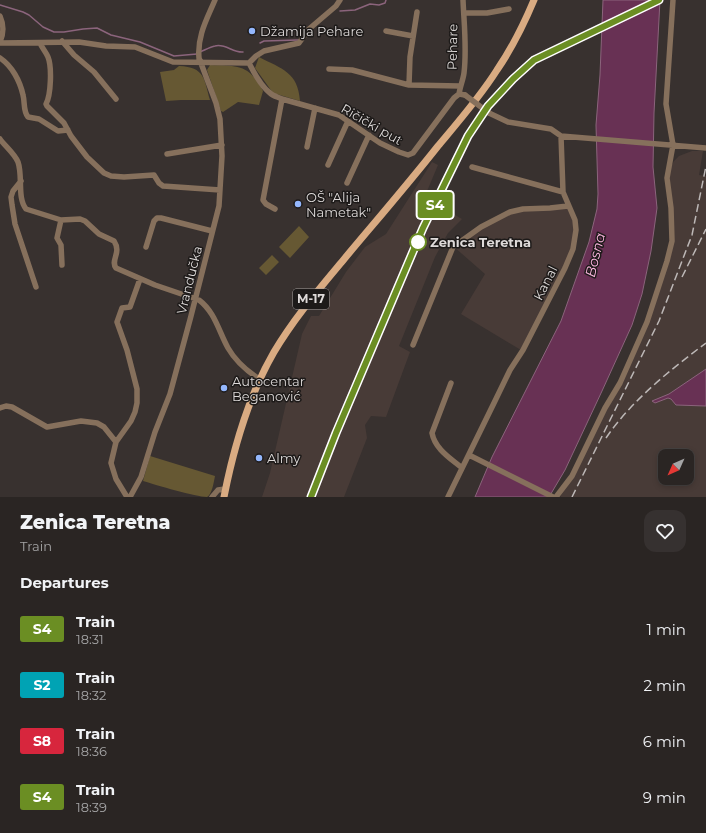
<!DOCTYPE html>
<html lang="en">
<head>
<meta charset="utf-8">
<style>
	:root { --surface:#2a2523; --page:#363130; --text:#f1f3f6; --muted:#a5a5a6; --line:#464241 }
	body { margin:0; font-family:Montserrat,sans-serif; background:var(--page); color:var(--text); height:100vh; display:flex; flex-direction:column; font-size:15px; white-space:nowrap }
	* { box-sizing:border-box; margin:0 }
	p { font-size:13px; color:var(--muted) }
	.icon { flex:none; width:22px; height:22px; fill:none; stroke:currentColor; stroke-width:2; stroke-linecap:round; stroke-linejoin:round }
	.map { position:relative; height:497px; overflow:hidden }
	.sheet { display:flex; flex-direction:column; background:var(--surface); flex:1 }
	.sheet>* { flex:none }
	.badge { padding:0 8px; border-radius:3px; font-size:14px; line-height:26px }
	.needle { width:26px; rotate:225deg }
	.buttons { position:absolute; left:658px; top:449px; display:grid; gap:8px }
	.buttons a { display:grid; place-items:center; width:36px; height:36px; border-radius:8px; background:var(--surface); box-shadow:0 2px 6px #0003,0 0 0 1px var(--line); font-size:20px }
	.map>.badge { position:absolute; translate:-50% -50%; box-shadow:0 0 0 2px #fff }
	h2 { padding:0 20px; font-size:15px; line-height:36px }
	.round { display:grid; place-items:center; flex:none; width:42px; height:42px; border-radius:12px; background:var(--page) }
	.overview { display:flex; align-items:center; justify-content:space-between; height:68px; padding:0 20px }
	h1 { font-size:19px; font-weight:800; line-height:30px }
	ul { padding:0; list-style:none }
	li { display:flex; align-items:center; gap:12px; height:56px; padding:0 20px }
	li div { flex:1 }
	li b { display:block; font-size:15px }
	li em { font-style:normal }
	li .badge { min-width:44px; font-weight:700; text-align:center }
	.map>svg:first-child { display:block }
</style>
</head>
<body>
<div class="map">
<svg width="706" height="497" viewBox="0 0 706 497">
	<rect width="100%" height="100%" fill="#38312f"/>
	<path fill="#483b37" fill-rule="evenodd" d="M692,151h11l-4,24 7,1v321h-146l9,-15 58,-111 46,-129 -5,-58 3,-17 3,-6 5,-5zM665,456h22v22h-22z
		M432,162l6,3 -13,31 6,5 31,18 -14,14 -13,24 -36,89 11,6 -24,65 -15,-1 -6,9 2,13 -23,59h-82l8,-24 32,-139 9,-18h8l27,-44 19,-25 21,-13z
		M568,206l6,14 1,10 -3,19 -51,101 -60,-36 24,-40 -32,-28 57,-34z"/>
	<path fill="#665833" d="M259,57c23,12 39,15 41,44l-27,-8 -18,-25z
		M210,65c28,1 39,-1 53,26l-4,14 -21,-3 -15,10 -2,-1 -14,-41z
		M179,66c26,1 25,13 31,34h-29l-15,1 -6,-29 14,-2z
		M299,226l10,11 -19,21 -11,-11z
		M272,255l7,7 -13,13 -7,-7z
		M150,456l65,20c-1,5 -3,19 -8,21 -11,0 -51,-12 -64,-16z"/>
	<path fill="#683154" stroke="#8b647c" d="M603,0h57l-6,113 -1,54 4,41 -6,43 -9,43 -10,31 -30,66 -37,79 -16,27h-74l17,-40 69,-136 28,-79 8,-33 1,-15 -2,-69 4,-50z
		M706,369v37l-30,-1 -5,-6 -3,-1 -13,5 -3,-2 17,-7z"/>
	<g fill="none" stroke-linecap="round" stroke-linejoin="round">
		<path stroke="#8b647c" stroke-width="1.5" d="M0,5l23,7 6,3 14,12 11,5h10l19,-3 14,-1 14,7 29,7 34,14 23,-2
			M340,11l15,-1 15,-6 9,1 6,-2 1,-3
			M260,43l4,-2 34,-1
			M200,52c5,-2 10,-5 15,-6 10,-3 18,7 28,6"/>
		<path stroke="#86705c" stroke-width="5.5" d="M464,13h23l22,-4
			M0,16c4,9 4,17 0,26
			M386,31l27,5
			M62,41l12,14 20,17 22,27
			M0,43l79,-1 27,4 29,1 38,15 76,1
			M40,43c2,5 6,9 8,14 4,10 3,38 -2,47l1,2 17,17 7,13 16,21 17,16 7,3 13,1 30,-2 5,8 4,3 57,4
			M0,58c12,8 20,23 23,37 2,7 0,16 5,22l11,2 19,12 10,-1
			M249,63c5,10 12,23 21,30 3,3 8,4 12,6l57,16 41,28 19,9 9,3 5,-2 41,-55 5,-4 6,1
			M249,63l7,-7 8,-5 35,-8 10,-14 27,-23 4,-6
			M329,69l23,1 57,15 51,1
			M409,85l1,-28 7,-45
			M459,94c1,-7 4,-14 5,-21 3,-24 0,-49 -1,-73
			M561,136l145,12
			M0,139c5,7 15,15 18,23 5,14 -1,36 8,47l35,11 19,-1 5,2 14,13 15,7c8,12 -4,19 2,27l39,17 44,15c16,12 20,32 29,48 8,14 19,23 31,31
			M307,147l8,-39
			M167,154l55,-9
			M328,165l20,-44
			M472,167l91,25
			M21,181l-8,10 -2,6 1,8 3,19 21,63
			M347,183l22,-48
			M275,209l-9,-5 -3,-4 19,-101
			M61,220l-4,18 4,7 1,20
			M146,247l8,-26 3,-3h4l51,13
			M413,345l40,-98 28,-20 29,-15 13,-3 27,-1 18,-2
			M451,383l-19,50c3,16 18,25 30,35
			M0,408l6,-2 6,1 35,20 34,-6 16,2 7,4 12,15
			M469,455l84,42
			M127,497l-11,-18 -5,-16 5,-21 15,-21 4,-9 2,-9v-14l-10,-39 -10,-28 5,-14 8,-1 10,-28
			M130,497l11,-20 14,-45 15,-38 21,-78 28,-110 3,-50 -2,-37 -4,-16 -17,-45c-2,-22 8,-39 16,-58
			M212,497l6,-7 7,-1
			M448,497l46,-94 16,-33 13,-20 42,-82 8,-19 3,-19 -1,-10 -12,-28 -2,-56 -10,-7 -43,-7 -19,-9
			M556,497l16,-21 33,-68 15,-25 27,-61 20,-61 5,-20 -1,-33 -4,-30 6,-33 -7,-41 7,-104"/>
		<path stroke="#d9ab82" stroke-width="7" d="M224,497c10,-51 24,-100 50,-145 20,-34 46,-64 71,-94 31,-37 63,-74 93,-112 21,-25 42,-49 59,-76 15,-22 27,-46 37,-70"/>
		<path stroke="#bdb8b7" stroke-width="1.5" stroke-dasharray="8 4" stroke-linecap="butt" d="M682,277l24,-48
			M606,438c25,-37 64,-68 100,-95
			M311,497l25,-64 87,-205 45,-91 20,-32 25,-26 21,-19 30,-15 95,-45
			M572,497l87,-176 33,-86 14,-69"/>
		<path stroke="#86705c" stroke-width="5.5" d="M465,95l24,18"/>
	</g>
	<g fill="none" stroke-linecap="round" stroke-linejoin="round">
		<g stroke="#fff" stroke-width="9">
			<path id="line" d="M311,497l25,-64 87,-205 45,-92 20,-30 25,-27 21,-19 125,-60"/>
		</g>
		<use href="#line" stroke="#6b8e23" stroke-width="6"/>
	</g>
	<g fill="#94b7fd" stroke="#1d1a19" stroke-width="1.5">
		<circle cx="252" cy="31" r="4"/>
		<circle cx="298" cy="204" r="4"/>
		<circle cx="224" cy="388" r="4"/>
		<circle cx="259" cy="458" r="4"/>
	</g>
	<circle fill="#fff" stroke="#6b8e23" stroke-width="2" cx="418" cy="242" r="8"/>
	<g text-anchor="middle" stroke-width="3" stroke-linejoin="round" paint-order="stroke">
		<rect fill="#1d1a19" stroke="#a4a09f" stroke-width="1" x="293" y="289" width="36" height="20" rx="3"/>
		<g font-size="12" font-weight="bold" fill="#dedad9">
			<text x="311" y="303">M-17</text>
		</g>
		<g font-size="13" fill="#dedad9" stroke="#1d1a19" text-anchor="start">
			<text x="260" y="36">Džamija Pehare</text>
			<text x="306" y="202">OŠ "Alija<tspan x="306" dy="15">Nametak"</tspan></text>
			<text x="232" y="386">Autocentar<tspan x="232" dy="15">Beganović</tspan></text>
			<text x="267" y="463">Almy</text>
		</g>
		<g font-size="13" fill="#dedad9" stroke="#1d1a19">
			<text transform="translate(452 47) rotate(-89)" y="5">Pehare</text>
			<text transform="translate(372 124) rotate(30)" y="5">Ričički put</text>
			<text transform="translate(189 280) rotate(-76)" y="5">Vrandučka</text>
			<text transform="translate(545 283) rotate(-63)" y="5">Kanal</text>
		</g>
		<g font-size="13" font-weight="bold" fill="#dedad9" stroke="#1d1a19" text-anchor="start">
			<text x="430" y="247">Zenica Teretna</text>
		</g>
		<g font-size="14" font-style="italic" fill="#fcb6df" stroke="#1d1a19">
			<text transform="translate(595 255) rotate(-76)" y="5">Bosna</text>
		</g>
	</g>
</svg>
<div class="buttons">
<a><svg class="needle" viewBox="-14 -14 28 28"><path d="M0-13l5 13h-10z" fill="#e53935"/><path d="M0 13l5-13h-10z" fill="#a5a5a6"/></svg></a>
</div>
<b class="badge" style="left:435px;top:205px;background:#6b8e23;color:#fff">S4</b>
</div>
<section class="sheet">
<div class="overview"><div><h1>Zenica Teretna</h1><p>Train</p></div><a class="round"><svg class="icon" aria-label="heart" viewBox="0 0 24 24"><path d="M12 20l-8-8c-3-5 5-10 8-4 3-6 11-1 8 4z"/></svg></a></div>
<h2>Departures</h2>
<ul>
<li><span class="badge" style="background:#6b8e23;color:#fff">S4</span><div><b>Train</b><p>18:31</p></div><em>1 min</em></li>
<li><span class="badge" style="background:#00a3b4;color:#fff">S2</span><div><b>Train</b><p>18:32</p></div><em>2 min</em></li>
<li><span class="badge" style="background:#d7263d;color:#fff">S8</span><div><b>Train</b><p>18:36</p></div><em>6 min</em></li>
<li><span class="badge" style="background:#6b8e23;color:#fff">S4</span><div><b>Train</b><p>18:39</p></div><em>9 min</em></li>
</ul>
</section>
</body>
</html>
